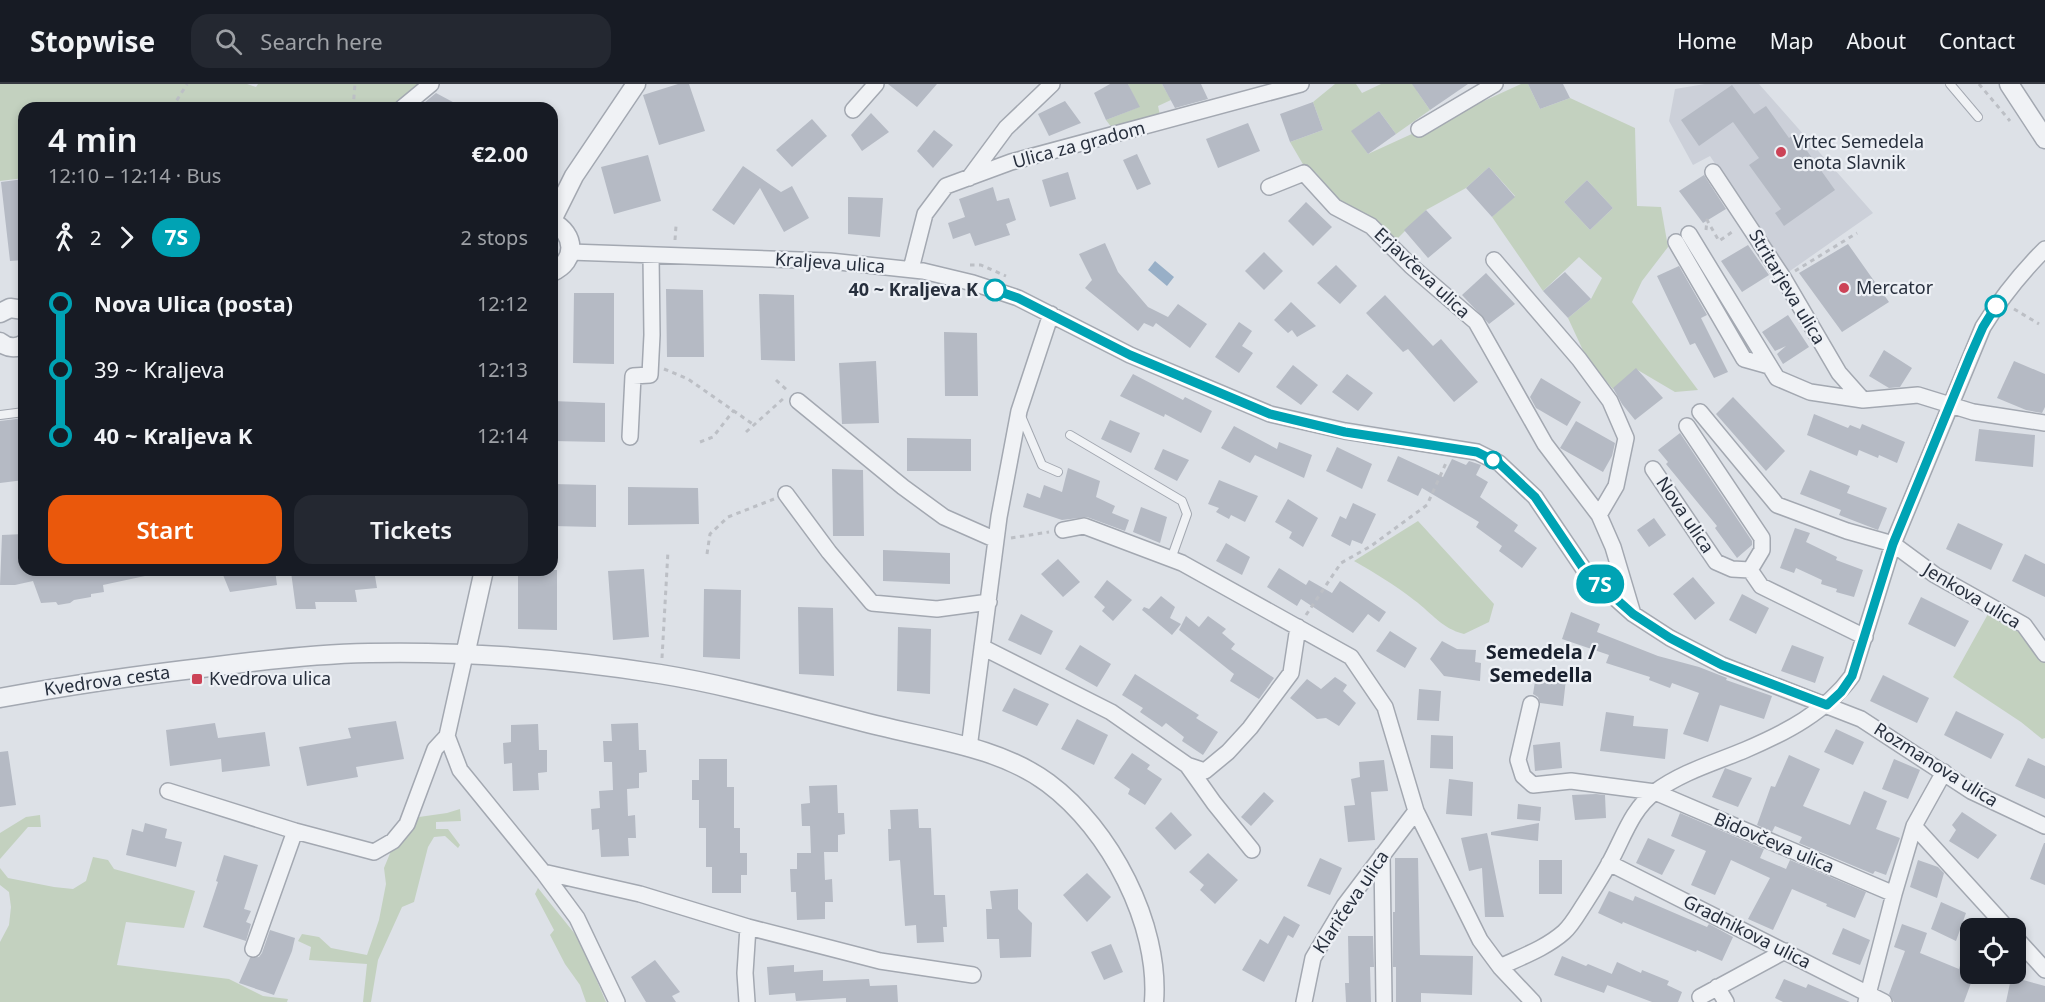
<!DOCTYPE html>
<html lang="en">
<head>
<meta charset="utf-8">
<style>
	:root { --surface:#171b24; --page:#242831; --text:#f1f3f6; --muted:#9ea1a6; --line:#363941; --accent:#ea580c }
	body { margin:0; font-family:"Noto Sans",sans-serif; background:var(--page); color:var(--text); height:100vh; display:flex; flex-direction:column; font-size:22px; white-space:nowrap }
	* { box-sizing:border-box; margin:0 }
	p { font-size:20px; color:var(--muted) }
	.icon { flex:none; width:33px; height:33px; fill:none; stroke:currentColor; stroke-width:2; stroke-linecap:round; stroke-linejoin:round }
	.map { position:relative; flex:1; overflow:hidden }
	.side { position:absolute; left:18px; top:18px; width:540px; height:474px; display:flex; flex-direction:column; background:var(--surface); border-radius:18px; box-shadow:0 3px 9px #0003 }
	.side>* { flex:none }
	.badge { padding:0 12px; border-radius:20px; font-size:21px; line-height:39px }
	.buttons { position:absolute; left:1960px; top:834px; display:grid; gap:12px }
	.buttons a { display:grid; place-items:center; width:66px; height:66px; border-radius:12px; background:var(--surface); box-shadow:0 3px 9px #0003; font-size:30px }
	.map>.badge { position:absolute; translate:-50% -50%; box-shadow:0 0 0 3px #fff }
	.legs { display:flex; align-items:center; gap:9px; height:66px; padding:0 30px; font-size:20px }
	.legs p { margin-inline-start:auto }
	.summary { display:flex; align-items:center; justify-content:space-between; height:102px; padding:0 30px }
	h1 { font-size:33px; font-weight:600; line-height:45px }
	.action { display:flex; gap:12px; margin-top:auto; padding:12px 30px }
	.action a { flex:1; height:69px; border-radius:18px; background:var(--accent); color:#fff; font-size:24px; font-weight:600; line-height:69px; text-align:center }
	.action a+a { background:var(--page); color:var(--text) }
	ul { padding:0 30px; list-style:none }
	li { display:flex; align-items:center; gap:21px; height:66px; font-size:22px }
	li i { display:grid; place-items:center; width:9px; height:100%; margin:0 8px; background:currentColor }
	li i::after { content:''; width:15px; height:15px; margin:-8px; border:4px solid; border-radius:50%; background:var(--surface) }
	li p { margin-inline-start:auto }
	li:first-child i { background:linear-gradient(#0000 50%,currentColor 0) }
	li:last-child i { background:linear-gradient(currentColor 50%,#0000 0) }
	header { display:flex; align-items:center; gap:36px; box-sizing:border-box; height:84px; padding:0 30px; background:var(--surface); border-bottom:2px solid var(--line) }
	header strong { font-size:28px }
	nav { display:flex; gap:33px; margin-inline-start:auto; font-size:21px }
	.search { width:420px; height:54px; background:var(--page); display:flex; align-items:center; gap:15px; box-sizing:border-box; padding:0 21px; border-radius:18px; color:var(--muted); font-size:22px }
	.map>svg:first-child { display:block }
</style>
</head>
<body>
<header>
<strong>Stopwise</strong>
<div class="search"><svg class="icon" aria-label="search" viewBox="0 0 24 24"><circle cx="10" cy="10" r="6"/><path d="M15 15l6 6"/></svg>Search here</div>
<nav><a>Home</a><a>Map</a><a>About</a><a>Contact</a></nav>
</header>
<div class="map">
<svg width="2045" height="918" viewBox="0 0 2045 918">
	<rect width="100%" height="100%" fill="#dde1e7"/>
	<path fill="#ccd0d9" d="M1705,0h54l114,129 -86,60 -77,-117 -17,9 -24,-44 6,-32z"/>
	<path fill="#c3d1bf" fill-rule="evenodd" d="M0,0h247l9,3 2,-3h165l-32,24h-168l-12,-2 -1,2h-186v70l-24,3z
		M1128,0h34l9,16 -13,6 3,14 -46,12 -9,-12 33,-13z
		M1335,0h21l6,9 19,-9h46l-10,7 13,19 -34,24 -17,-23 -27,20 16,23 153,-70h7l12,25 30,-11 65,30 2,78 24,1 7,40 -26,34 -10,21 66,88 -23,2 -39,-23 -23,20 -26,-30 -19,-41 23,-19 11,-21 -23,-21 -36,34 -51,-74 23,-21 -26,-29 -23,21 -40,22 -29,29 -24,-18 -33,-19 -24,-29 -12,-7 -14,-24 33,-12 -10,-28zM1587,96l26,28 -23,22 -26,-28z
		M1418,437l76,83 -5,18 -25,12c-23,-6 -31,-20 -50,-34 -19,-15 -39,-27 -60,-39z
		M1988,530l42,25 15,24v75l-3,1 -21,-17 -68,-45z
		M460,725l1,12 -25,1v7h12l12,16 -2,3 -13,-12 -11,1 -6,10 -14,55 -12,5 -24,53 -7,42h-8l4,-38 -58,-4 2,-13 -13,-6 4,-7 17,3 12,11 36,7 12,-35 7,-36 -2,-16 7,-17 15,-13 13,-21 28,-4z
		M40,731l1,12h-13l-28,32v-26l26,-16z
		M93,773l15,3 6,9 81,22 -11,37 -58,-6 -9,43 112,14 34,17 25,3 -1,3h-287v-60l9,-17 2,-18 -2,-15 -9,-7v-17l8,10 46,9 19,2 13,-8z
		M538,804l41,51 27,63h-20l-6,-17 -15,-21 -15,-29 4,-5 -19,-36z"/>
	<path fill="#98afc7" d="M1155,177l19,16 -7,9 -19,-16z"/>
	<path fill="#b5bac4" d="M678,0h11l16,47 -46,14 -16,-50z
		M888,0h49l-20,23z
		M1110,0h18l12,23 -34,13 -12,-27z
		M1162,0h39l7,15 -33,9z
		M1412,0h56l-38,26z
		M1528,0h35l7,14 -30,11z
		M1732,1l22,29 12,-8 23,32 6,-4 40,56 -51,36 -9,-13 6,-4 -32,-44 10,-7 -26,-36 -34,24 -18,-26z
		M436,9l28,15h-46z
		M1065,17l16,22 -32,13 -11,-22z
		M1313,18l10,28 -33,12 -10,-28z
		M1379,27l17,23 -28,20 -17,-23z
		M871,29l18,19 -27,19 -11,-16z
		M812,35l15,17 -35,31 -16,-17z
		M1248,39l12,28 -42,17 -12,-29z
		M934,46l19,15 -20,23 -16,-17z
		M1137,70l14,30 -14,6 -14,-30z
		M648,71l13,46 -47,13 -13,-47z
		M743,82l38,26 11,-6 17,32 -25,14 -24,-44 -26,37 -22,-15z
		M1489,83l26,30 -23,20 -26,-29z
		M1068,88l8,27 -26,8 -8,-27z
		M1704,91l22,34 -23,14 -24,-32z
		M24,95v81l-14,1 -9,-79z
		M1587,96l26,28 -23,22 -26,-28z
		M993,103l4,14 12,-3 7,22 -10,4 4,11 -35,11 -5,-13 -17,6 -5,-16 17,-6 -6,-18z
		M848,113l35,1 -3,39 -32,-3z
		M1306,118l26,25 -19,19 -25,-25z
		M1426,126l26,28 -24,20 -24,-28z
		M1105,159l13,29 30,35 20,10 10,-13 29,20 -17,24 -34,-25 -3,4 -9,-4 -6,8 -53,-43 7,-8 -13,-26z
		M1848,160l41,58 -47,30 -43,-59z
		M1748,161l21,30 -27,17 -21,-31z
		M1264,168l19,19 -19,19 -19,-19z
		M1336,181l21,21 -17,18 -23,-21z
		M1679,182l28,49 -6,3 27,54 -14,6 -19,-35 -5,2 -33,-69z
		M1565,188l26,27 -23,19 -25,-27z
		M1486,189l29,31 -26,20 -27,-29z
		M666,205l37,1 1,67h-37z
		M574,209h40v71l-41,-1z
		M759,210l35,1 1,66 -34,-1z
		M1385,211l48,51 8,-7 37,43 -24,20 -46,-53 -5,3 -37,-39z
		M1291,218l25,24 -19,11 -5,-7 -4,3 -14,-13z
		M1788,231l21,32 -26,17 -6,-10 9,-8 -11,5 -13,-19z
		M1239,238l13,9 -10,15 11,7 -14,20 -24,-16z
		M944,248l33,1 1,63h-33z
		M1884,266l28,18 -12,19 -11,1 -20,-12z
		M876,277l3,62 -37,1 -3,-61z
		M2014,277l31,13v33l-3,6 -16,-3 -29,-12z
		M1293,281l25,20 -17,20 -25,-18z
		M1636,284l27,30 -28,22 -13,-16 -9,-16z
		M1133,290l50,26 2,-3 27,14 -11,22 -36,-19 -1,3 -44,-21z
		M1347,290l26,19 -15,18 -26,-19z
		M1541,294l40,24 -14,24 -31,-18 -6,-11z
		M1733,313l52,54 -19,20 -50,-57z
		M552,317l53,2v39l-53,-1z
		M1814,330l34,14 2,-3 10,4 2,-5 43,18 -8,21 -18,-8 -1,3 -19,-8 -2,6 -50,-21z
		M24,334v62l-24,3v-62z
		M1110,336l30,13 -9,20 -30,-14z
		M1576,337l39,22 -3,13 -9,16 -43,-24z
		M1234,342l43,23 2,-7 33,13 -8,23 -49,-23 -5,8 -29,-15z
		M1979,345l56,6 -2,32 -58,-6z
		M1680,349l72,108v4l-15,13 -22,-30 2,-2 -51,-62 2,-2 -10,-12z
		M907,354l64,1v32h-64z
		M1337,363l35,17 -10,25 -36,-18z
		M1163,365l26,11 -12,21 -23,-12z
		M1398,372l45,21 9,-18 14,6 3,-4 12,4 -5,10 12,7 -8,15 38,28 -4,6 23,17 -15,20 -23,-17 3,-5 -26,-19 3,-5 -57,-34 -4,8 -31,-15z
		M1068,384l32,13 -4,16 19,9 -3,7 17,7 -4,11 -38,-14 -25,3 -39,-13 4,-14 13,5 4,-13 18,7z
		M832,385l31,1 1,66h-31z
		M1810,386l40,16 -3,7 40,15 -9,22 -39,-15 2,-5 -41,-16z
		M1219,396l39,16 -13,26 -14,-7 -2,4 -13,-7 3,-4 -11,-4z
		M552,400l44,1v42l-44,-1z
		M628,403l70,1 1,36 -71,1z
		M1288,415l30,19 -15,29 -14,-9 3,-6 -17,-10z
		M1353,419l23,11 -14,30 -10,-4 -2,6 -19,-10 9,-20 6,3z
		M1141,423l26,10 -7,26 -27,-11z
		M1654,434l12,17 -17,12 -12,-17z
		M1958,439l45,21 -12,26 -45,-21z
		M1795,444l15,5 -4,9 31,15 -1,3 27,10 -9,27 -18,-5 1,-3 -16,-5 1,-4 -26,-12 -2,5 -14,-5z
		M24,450v36h121v6l-42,9 1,7 -13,2v3l-17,3 -4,3 -12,2 -2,-3 -15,1 -8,-22 -18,4h-15l2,-50z
		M1226,459l24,14 -8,18 -26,-14z
		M883,466l67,3v31l-67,-3z
		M2025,470l20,10v33l-33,-16z
		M1058,475l22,23 -17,15 -22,-23z
		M1279,484l27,17 3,-5 23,13 8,-12 46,31 -7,10 -11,-8 -15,19 -52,-34 -4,7 -30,-19z
		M644,485l5,68 -36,3 -5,-69z
		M221,486h54l2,15 -47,7z
		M305,486h69l3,18 -22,2 2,12h-42l1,7h-20l-5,-37z
		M518,486h39v60l-39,-1z
		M1693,493l22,26 -20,17 -22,-26z
		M1107,496l25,20 -19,21 -11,-10 3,-4 -11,-10z
		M704,505l37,1 -1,69 -37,-2z
		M1742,510l27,14 -13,26 -27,-14z
		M1161,512l14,11 -5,11 11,6 -9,11 -30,-25 2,-3 5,2z
		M1921,513l48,24 -14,26 -47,-23z
		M798,523l35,1 1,68 -35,-2z
		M1571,528l29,12 -3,8 61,24 41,11 28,11 -1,2 46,16 -8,23 -44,-14 -12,37 -25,-8 16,-41 -27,-10 -2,5 -21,-8 1,-3 -44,-14 3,-8 -47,-16z
		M1021,530l32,17 -12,24 -33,-15z
		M1186,532l13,11 9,-11 18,13 -4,4 13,11 -4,5 43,29 -15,21 -29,-18 4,-7 -55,-44z
		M898,543l33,2 -1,65 -33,-3z
		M1390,547l27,17 -12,20 -29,-17z
		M1442,557l15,8 19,1 -1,12 6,1 -1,18 -36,-5 -14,-17z
		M1080,561l31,19 -14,23 -32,-18z
		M1792,561l32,12 -9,26 -34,-12z
		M1135,590l64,41 -3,3 22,14 -15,23 -21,-14 2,-4 -18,-14 -4,4 -22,-15 3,-4 -21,-13z
		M1536,591l30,4 -3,27 -23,-3 -2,-6 -5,-3z
		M1883,591l46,23 -12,25 -47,-22z
		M1335,593l12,8 -4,6 13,12 -17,23 -13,-8 -9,1 -27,-21 17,-19 14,10z
		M1014,604l35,16 -12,22 -35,-15z
		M1419,605l22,2 -2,30 -22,-1z
		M1956,627l48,23 -13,25 -47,-24z
		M1606,628l28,4 -1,10 35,3 -3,30 -65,-8z
		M1077,635l31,16 -14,30 -33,-16z
		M396,637l8,38 -48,8 2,10 -51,9 -8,-39 52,-9 -3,-10z
		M215,639l3,15 47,-6 5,34 -48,6 -1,-13 -51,7 -4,-36z
		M638,639l1,27h7l1,22 -8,1v15l-12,1 1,27 7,-1 1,23h-8l1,18 -28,1 -2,-28 -7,1 -1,-21 9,-1 -1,-17 14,-1 -1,-28h-8l-1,-21h9l-1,-17z
		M538,640l1,26h8v22l-9,1 1,17 -26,1 -1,-28 -8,1 -1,-21 8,-1v-17z
		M1836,645l28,13 -11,23 -29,-13z
		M1431,651l22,1v33l-23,-1z
		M1560,658l2,26 -27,3 -2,-26z
		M8,667l8,54 -16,2v-55z
		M1132,669l18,12 -3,4 15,10 -17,26 -17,-11 2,-5 -16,-11z
		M1789,671l31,14 -17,37 47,19 14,-34 23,10 -11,28 24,9 -14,37 -11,-4 -2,3 -74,-31 3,-6 -27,-11 -3,6 -15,-7 14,-39 4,1z
		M2028,674l17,8v33l-30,-13z
		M699,675h28v28h7v41h6v25h7v22h-6v18h-29v-26h-6v-39h-7v-28h-7v-20h7z
		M1894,675l26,11 -12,29 -26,-10z
		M1384,676l4,31 -17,1 4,48 -27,2 -4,-36 11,-1 -4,-26 9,-2 -1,-15z
		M1725,684l27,10 -14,29 -26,-10z
		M1449,695l24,3 -1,34 -26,-2z
		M837,701l1,28h6l1,21 -7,1v17h-14l1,28 7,-1 1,23h-8v17l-28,1 -1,-28h-5l-1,-23h7v-16h14l-1,-27h-8l-1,-22 9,-1 -1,-17z
		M1264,708l10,9 -23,25 -10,-9z
		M1596,710l9,1 1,23 -31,2 -3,-25z
		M1518,720l23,3 -1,14 -23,-2z
		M918,725l1,19h12l3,67h11l2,32h-4l1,15 -27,1 -1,-18 -11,1 -5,-66 -11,1 -1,-32h3l-1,-19z
		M1171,728l21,23 -17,15 -20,-22z
		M1962,728l35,23 -19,24 -29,-18 7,-11 -4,-5z
		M1680,729l84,36 -4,9 26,11 4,-9 76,32 -11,26 -29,-12 1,-2 -35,-15 -19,41 -25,-11 22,-41 -39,-18 -16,35 -24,-10 15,-34 -35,-15z
		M145,739l22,6 -2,9 17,4 -6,25 -50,-12 6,-26 11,3z
		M1539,739l-1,18 -47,-6v-3z
		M1487,749l1,4 16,80h-19l-3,-49 -13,3 -8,-33z
		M1648,754l27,12 -13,25 -26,-12z
		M2044,759h1v42l-15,-6z
		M1208,769l30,27 -23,24 -15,-14 4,-5 -15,-13z
		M224,771l34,10 -14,44 7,2 -5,11 5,2 -5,17 -43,-14 15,-45 -2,-1z
		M1320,774l22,10 -12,27 -23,-9z
		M1395,774h23l2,97 53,1 -1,39 -51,-2v9h-25v-35h-3v-55h2z
		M1539,776h23v34h-23z
		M1918,776l20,7 6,6 -7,25 -27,-11z
		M1087,789l24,24 -24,25 -24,-27z
		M1018,805v20l14,14 -1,34 -31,1 -1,-19h-12l-1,-30h6l-2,-18z
		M1609,807l24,10 2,-5 72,31 2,-3 24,13 -11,24 -25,-11 -1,2 -73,-30 -1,2 -24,-11z
		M1941,818l25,11 -10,28 -25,-12z
		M1284,832l16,9 -7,13 -5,-3 -24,47 -22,-12 18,-31 8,5z
		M1902,840l25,9 -7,20 39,16 9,-29 3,1v42l-7,19h-70l-5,-8 16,-43 -11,-4z
		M1843,844l27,12 -10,25 -28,-11z
		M270,846l25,8 -3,13 -18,44 -35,-12 11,-25 9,-1 3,-4z
		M1348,852h25l1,31h-4l1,35h-25l-1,-19h4z
		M1111,860l12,28 -19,8 -13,-28z
		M1562,872l24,10 2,-2 24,10 -8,19 -50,-18z
		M655,876l25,32 -8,4 4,6h-30l-15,-25z
		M1617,878l24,11 1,-3 27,11 -2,4 15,7 -4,10h-26l-45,-17z
		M794,881v7l29,-2v11l46,-2 1,7 27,-1 1,17h-52v-4l-50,3 -1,-8 -26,2 -2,-28z
		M2016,894l29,8v16h-39l4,-19 4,1z
		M1784,895l22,9 2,-4 42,18h-67l-8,-4z"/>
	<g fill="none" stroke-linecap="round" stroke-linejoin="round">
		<g stroke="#a3a8b1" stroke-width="10">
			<path id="service" d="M1950,0l28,33
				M0,331l24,-3
				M1021,332l21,49 16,7
				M1070,351l112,66 5,13 -16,45"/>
		</g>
		<g stroke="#a3a8b1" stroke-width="18">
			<path id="minor" d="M402,24l29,-24
				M853,26l23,-26
				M1419,45l76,-45
				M1713,88l71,107 55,94 24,27
				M969,94l37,-50 46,-44
				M1269,103l35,-14 31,34 36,19 40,40 65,56 69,122 54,71 14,32 20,67
				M1689,150l88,144 33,14 53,8 55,-5 55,17 72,11
				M1676,158l68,117 25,7
				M570,168l260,9 93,10 50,12 45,15 112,57 140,59 75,17 132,21 22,11 36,34 50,74 48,43 37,24 52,27 139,54 110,72 74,35
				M1494,176l85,99 31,42 16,37 -10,48 -17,29
				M911,185l14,-55 21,-28 65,-24 290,-78
				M798,317l105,86 41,30 52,23
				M1700,328l77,93 70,26 46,13 42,31 89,50 21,29
				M1687,342l75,112v12l-12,20 11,16 104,51
				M630,353l3,-61 17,-1 2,-40 -1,-80
				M1653,385l63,93 16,7 18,1
				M786,410l43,58 43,51 65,6 52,-7
				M1063,446l21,-4 98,37 169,94 34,50 31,104 64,129 20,27 33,35
				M982,563l129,65 76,53 27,38 38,47
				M465,571l-18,81 13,34 83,102 34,46 40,84
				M1531,620l-13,56 5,16 10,9 38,-4 84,11 239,102
				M969,664l30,-231 20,-106 32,-97
				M1187,681l18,6 23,-19 22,-24 41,-55 7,-46
				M168,707l127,40 79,21 19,-11 14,-17 28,-75 12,-13
				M1914,742l93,102
				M1382,771l2,146
				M1609,779l275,139
				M543,788l97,22 108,33 132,34 93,14
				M2016,854l29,32
				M253,865l42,-118
				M1500,883c21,-10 46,-19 64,-35 8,-7 15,-20 21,-29 9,-14 18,-28 26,-43 13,-24 21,-51 44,-68 27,-20 59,-29 90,-42 40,-17 81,-38 107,-74l41,-132 90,-217c18,-29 38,-54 62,-78
				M1717,903l9,15
				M1700,913l85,-46
				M747,918l-2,-29 3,-46
				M1304,918l9,-44 31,-52 72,-95
				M1866,918l28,-108 20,-68 30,-54"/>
		</g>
		<g stroke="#a3a8b1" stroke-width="21">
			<path id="tertiary" d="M2009,0l36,55
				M552,136l22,-44 62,-92
				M552,138c24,12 25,39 0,50
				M0,229l10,-5 14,2
				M0,258c7,6 16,7 24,2
				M465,571l19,-85
				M0,614c70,-13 140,-23 210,-31 53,-7 106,-13 159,-14 95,-2 197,6 291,21 74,12 147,34 220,52 56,14 121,22 168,57 62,46 112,141 106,219"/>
		</g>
		<path stroke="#bcbfc5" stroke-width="3" stroke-dasharray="4.5 4.5" stroke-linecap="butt" d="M1979,0l31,37
			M172,24l15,-24
			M353,24l2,-24
			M503,24l1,-2
			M1706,146l1,-10 12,21 16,-11
			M675,156l1,-14
			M970,181h11l25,11
			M1795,187l62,-38
			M2014,225l25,15
			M664,285l24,10 66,46
			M776,296l12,11
			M746,348l38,-34
			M700,358l13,-5 21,-27
			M1011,454l38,-6
			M707,470l3,-20 18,-17 46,-18
			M1306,531l35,-52 30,-17 56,-41 19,-42
			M662,574l6,-107"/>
		<use href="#service" stroke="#f0f2f5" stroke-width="8"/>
		<use href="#minor" stroke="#f0f2f5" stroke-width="15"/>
		<use href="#tertiary" stroke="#f0f2f5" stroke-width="18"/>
	</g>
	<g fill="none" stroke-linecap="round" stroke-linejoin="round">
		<g stroke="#fff" stroke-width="14">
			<path id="line-1" d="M995,206l23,8 112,57 140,59 75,18 132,20 22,11 36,34 50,74 48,43 37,24 52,27 105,40 14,-13 11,-16 41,-132 78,-190 12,-27 13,-21"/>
		</g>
		<use href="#line-1" stroke="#00a3b4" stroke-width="9"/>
	</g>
	<g fill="#cc4357" stroke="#edf0f5" stroke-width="2">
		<circle cx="1781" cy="68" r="6"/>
		<circle cx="1844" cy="204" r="6"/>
		<rect x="191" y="589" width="12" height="12" rx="3"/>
	</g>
	<g fill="#fff" stroke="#00a3b4" stroke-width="3">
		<circle cx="995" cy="206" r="10"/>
		<circle cx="1996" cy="222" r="10"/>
		<circle cx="1493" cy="376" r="8"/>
	</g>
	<g text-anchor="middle" stroke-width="4.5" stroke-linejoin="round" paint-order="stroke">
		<g font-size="18" fill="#272f3d" stroke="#edf0f5" text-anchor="start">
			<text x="1793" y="64">Vrtec Semedela<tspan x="1793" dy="21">enota Slavnik</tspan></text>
			<text x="1856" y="210">Mercator</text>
			<text x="209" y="601">Kvedrova ulica</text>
		</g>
		<g font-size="18" fill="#272f3d" stroke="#edf0f5">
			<text transform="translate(1079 61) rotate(-15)" y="6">Ulica za gradom</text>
			<text transform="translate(830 179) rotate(4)" y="6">Kraljeva ulica</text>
			<text transform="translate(1422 189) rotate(43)" y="6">Erjavčeva ulica</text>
			<text transform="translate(1787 203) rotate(59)" y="6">Stritarjeva ulica</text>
			<text transform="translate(1685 431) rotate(56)" y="6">Nova ulica</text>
			<text transform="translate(1972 512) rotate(31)" y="6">Jenkova ulica</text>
			<text transform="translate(107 597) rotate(-8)" y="6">Kvedrova cesta</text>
			<text transform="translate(1936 681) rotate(32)" y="6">Rozmanova ulica</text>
			<text transform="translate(1774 759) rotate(23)" y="6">Bidovčeva ulica</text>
			<text transform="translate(1351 818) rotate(-56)" y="6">Klaričeva ulica</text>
			<text transform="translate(1747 848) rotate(27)" y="6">Gradnikova ulica</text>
		</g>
		<g font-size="18" font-weight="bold" fill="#272f3d" stroke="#edf0f5" text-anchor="end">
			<text x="978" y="212">40 ~ Kraljeva K</text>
		</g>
		<g font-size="20" font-weight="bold" fill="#19202e" stroke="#edf0f5">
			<text x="1541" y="575">Semedela /<tspan x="1541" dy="23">Semedella</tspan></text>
		</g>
	</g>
</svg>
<div class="buttons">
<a><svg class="icon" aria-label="locate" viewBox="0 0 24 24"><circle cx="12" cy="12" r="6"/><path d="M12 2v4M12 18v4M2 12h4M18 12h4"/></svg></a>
</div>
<b class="badge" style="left:1600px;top:500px;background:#00a3b4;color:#fff">7S</b>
<section class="side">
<div class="summary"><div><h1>4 min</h1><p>12:10 – 12:14 · Bus</p></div><b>€2.00</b></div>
<div class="legs"><svg class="icon" aria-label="walk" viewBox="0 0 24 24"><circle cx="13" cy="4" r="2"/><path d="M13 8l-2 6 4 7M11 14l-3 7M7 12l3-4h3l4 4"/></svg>2<svg class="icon" aria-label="forward" viewBox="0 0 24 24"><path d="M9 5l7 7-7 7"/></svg><b class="badge" style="background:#00a3b4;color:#fff">7S</b><p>2 stops</p></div>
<ul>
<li><i style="color:#00a3b4"></i><b>Nova Ulica (posta)</b><p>12:12</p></li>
<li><i style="color:#00a3b4"></i><span>39 ~ Kraljeva</span><p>12:13</p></li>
<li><i style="color:#00a3b4"></i><b>40 ~ Kraljeva K</b><p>12:14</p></li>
</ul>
<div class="action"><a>Start</a><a>Tickets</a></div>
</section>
</div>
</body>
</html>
